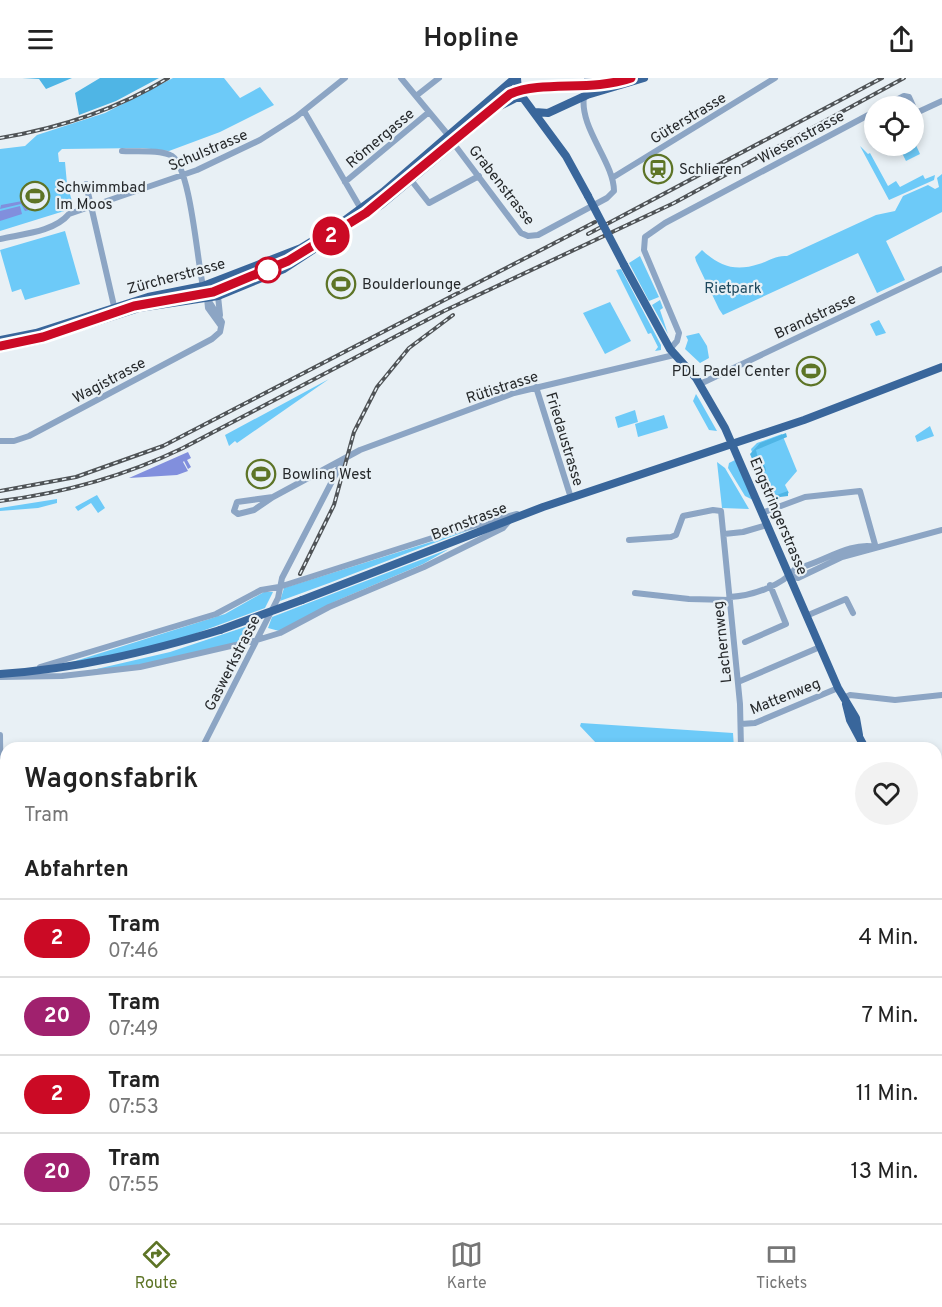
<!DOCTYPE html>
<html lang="de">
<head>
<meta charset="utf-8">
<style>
	:root { --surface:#fff; --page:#f2f2f2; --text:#222; --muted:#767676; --line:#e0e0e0; --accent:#5d7426 }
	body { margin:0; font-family:Overpass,sans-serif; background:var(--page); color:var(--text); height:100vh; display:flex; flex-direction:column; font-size:22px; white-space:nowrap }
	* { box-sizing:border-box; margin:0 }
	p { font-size:20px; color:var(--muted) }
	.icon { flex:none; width:33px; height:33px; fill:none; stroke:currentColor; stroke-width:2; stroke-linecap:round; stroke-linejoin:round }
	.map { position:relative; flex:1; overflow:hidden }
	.drawer { position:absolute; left:0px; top:664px; width:942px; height:482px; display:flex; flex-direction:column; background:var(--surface); border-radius:18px 18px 0 0; box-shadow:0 3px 9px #0003 }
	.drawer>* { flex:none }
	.badge { padding:0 12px; border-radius:20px; font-size:21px; line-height:39px }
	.fabs { position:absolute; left:864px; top:18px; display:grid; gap:12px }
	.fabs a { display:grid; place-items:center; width:60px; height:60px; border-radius:50%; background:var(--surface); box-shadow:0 3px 9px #0003; font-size:30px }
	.map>.badge { position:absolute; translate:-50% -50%; box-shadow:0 0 0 3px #fff }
	h2 { padding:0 24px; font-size:22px; line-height:54px }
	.round { display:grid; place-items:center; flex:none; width:63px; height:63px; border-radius:32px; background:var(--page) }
	.headline { display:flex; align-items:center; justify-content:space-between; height:102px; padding:0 24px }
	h1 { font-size:28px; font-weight:600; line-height:45px }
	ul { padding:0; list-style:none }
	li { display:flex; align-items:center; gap:18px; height:78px; padding:0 24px; border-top:2px solid var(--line) }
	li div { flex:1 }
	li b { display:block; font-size:22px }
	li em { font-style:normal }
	li .badge { min-width:66px; font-weight:700; text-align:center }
	header { display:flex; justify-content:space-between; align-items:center; height:78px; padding:0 24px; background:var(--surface); font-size:27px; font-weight:600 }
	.tabs { display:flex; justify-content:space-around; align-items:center; height:84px; border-top:2px solid var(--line); background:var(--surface); font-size:16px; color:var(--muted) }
	.tabs a { display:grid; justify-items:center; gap:3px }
	.tabs .current { color:var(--accent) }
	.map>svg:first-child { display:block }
</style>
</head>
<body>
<header><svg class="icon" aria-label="menu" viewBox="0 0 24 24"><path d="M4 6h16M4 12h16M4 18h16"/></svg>Hopline<svg class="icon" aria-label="share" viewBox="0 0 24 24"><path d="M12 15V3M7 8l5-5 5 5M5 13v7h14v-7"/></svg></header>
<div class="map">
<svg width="942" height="1145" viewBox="0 0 942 1145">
	<rect width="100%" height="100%" fill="#e8f0f5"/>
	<path fill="#6dcaf8" d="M173,0h51l16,20 20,-11 14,18 -54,27 -51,19 -27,-3 -80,1 -4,4 1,9h6l2,22 7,24 -74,23v-82l25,-3 12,-11 68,-22z
		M915,65l5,11 -14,7 -5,-10z
		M860,68l8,8 2,-1 18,33 8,-5 4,6 23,-12 2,4 10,-4 -1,5 -45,20z
		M942,96v38l-56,29 19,39 -28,13 -19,-40 -135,62 -4,-6 -23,-48 -1,-4 7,-7c17,16 33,22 57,14 10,-3 17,-9 28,-8l89,-41 19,-4 8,-15 25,-11 7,4 4,-2 -2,-9z
		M65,153l15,53 -55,16 -4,-11 -9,3 -12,-42z
		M640,178l19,41 -10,4 -20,-38z
		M621,191l40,76v5l-6,1 3,-4 -7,-14 -3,1 -32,-64z
		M197,212l3,6c-68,10 -133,36 -200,51v-5l137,-41z
		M660,222l3,8 -3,2 8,24 -16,-29z
		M610,224l21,39 -26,13 -22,-41z
		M879,242l7,13 -10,3 -6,-12z
		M699,255l8,13 2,12 -9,5 -15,-14 3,-9 -2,-4z
		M329,301l-92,64 -2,-2 -6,5 -4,-11z
		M696,316l3,5 18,32 -8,-1 -16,-29z
		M635,332l3,12 -20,6 -3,-11z
		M664,337l4,13 -30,9 -3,-13z
		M930,348l4,10 -17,6 -2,-6z
		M782,356l15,37 -12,14 4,8 -9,3 -4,9 -7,2 -18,-58 6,-6z
		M735,382l18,40 -8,-4 -17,-28 1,-5z
		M717,384l8,6 24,41 -27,-1z
		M97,417l8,13 -7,5 -7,-10 -13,8 -3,-4z
		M57,421v4l-19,5 -38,3v-3z
		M482,448c-68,23 -134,51 -202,75l4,-13z
		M449,471l-26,15 -87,37 -57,30 -11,-3 4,-11z
		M264,514h9l-8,16 -79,29 -53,14 -64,12 156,-49z
		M257,545l-9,17 -3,1 -96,23 -61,7 82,-19z
		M581,645l152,10 1,15h-140l3,-4 -17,-18z
		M12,1140h111v5h-111z"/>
	<path fill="#4fb5e5" d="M22,0h50l-26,11 -7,-10z
		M100,0h59l-43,23 -37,14 -4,-22z
		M786,355l1,4 -31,13 3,13 6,3 1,5 -11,-5 -5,-12 10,-11z
		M756,392l11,5 4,22 17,-6v5l-8,1 -4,8 -7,2z"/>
	<path fill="#818fdd" d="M33,121v10l-8,2 -4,-7 -21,5 1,-4z
		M20,128l2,8 -22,7v-10z
		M188,374l3,6 -4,2 4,7 -3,2 -4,-8 -1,1 5,9 -11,4 -48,3z
		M6,848v43l-6,1v-43z
		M942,976v45l-6,2v-45z"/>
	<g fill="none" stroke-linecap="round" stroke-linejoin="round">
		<path stroke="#8ca5c4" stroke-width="6" d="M401,0l48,58
			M416,18l23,-18
			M885,28l19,-10 5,1 4,9
			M914,30l2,5 26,-12
			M304,33l57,98
			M454,66l67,89 7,3 10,-1 69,-37 7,-7c0,-29 -35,-63 -30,-95
			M122,73c13,1 40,-2 50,5 19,13 25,105 31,130
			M612,100l163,-100
			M411,102l18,23 50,-27
			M345,104l84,-70
			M86,106l28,122
			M0,161c22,-5 54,-7 69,-25l128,-44 63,-30 36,-23 49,-39
			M218,218l2,19
			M207,220l1,10 13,18
			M670,271l7,-8 2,-8 -35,-83 1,-13 20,-14 209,-111
			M700,306l242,-115
			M536,309l35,111
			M0,363h14l15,-5 183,-97 8,-7 2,-10 -15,-24
			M273,419l87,-47 154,-57 160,-38
			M273,419l-19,13 -16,4 -4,-3 3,-9z
			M762,435l43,-16 55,-6 16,57
			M724,456l19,-2 24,-7
			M629,462l42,-3 5,-2 7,-19 30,-6 8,1 19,193 1,44
			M790,498l8,2 44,-21 100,-27
			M635,515l54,6 41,1
			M730,519c21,-1 52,-11 65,-28 26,-5 54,-28 81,-22
			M806,538l40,-17 7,14
			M745,564l41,-18 -16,-39
			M40,589l176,-53 45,-24 18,-3 175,-56 63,-17
			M1,599l61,-1 78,-9 117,-27 23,-7 49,-26 95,-40 79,-39 7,-8
			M738,604l82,-35
			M843,620l7,-3 45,5 47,-5
			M741,646l14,-1 83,-35
			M0,657l2,147
			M202,670l76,-150 4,-20 61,-118
			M936,727l6,-2
			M0,1054l6,-13
			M0,1065l6,36
			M936,1114h6
			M0,1115l6,-1
			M247,1140l3,5
			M313,1140v5
			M545,1140l2,5
			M234,1145l3,-5
			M682,1145l33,-5
			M830,1145l10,-5"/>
		<path stroke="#39669b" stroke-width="8" d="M517,0l1,13 48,65 22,40
			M592,0h14
			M587,17l57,-17
			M535,34l13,1 39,-18 3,-8 -2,-9
			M624,187l46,84 26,29 29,50 113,260 18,30 3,17
			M0,262l36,-7 112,-36 55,-11 98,-38 36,-22 46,-34 132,-114
			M0,270l40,-8 99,-32 79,-12 66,-27 97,-64 117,-98 18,-9h7
			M302,522l241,-93 261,-87 138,-53
			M0,596c76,-5 147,-22 220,-44
			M846,626l4,16 15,28
			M936,829l6,13"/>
		<path stroke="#154f8c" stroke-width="9" d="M0,917l6,-1
			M0,929l6,-1
			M936,1049h6
			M936,1061l6,-1"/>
		<path stroke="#4f5356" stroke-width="1.5" d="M0,268l43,-9 101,-33 69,-12 86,-36 79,-53 132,-109c33,-14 81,-2 121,-16"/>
		<g stroke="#4f5356" stroke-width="4">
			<path id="rail" d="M0,60c60,-10 116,-28 168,-60
				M588,156l294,-156
				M0,413l76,-14 87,-31 432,-224
				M0,423c64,-8 125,-25 183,-53l261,-137 230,-108 230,-125
				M300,496l34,-69 20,-73 23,-45 32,-39 44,-33"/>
		</g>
		<use href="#rail" stroke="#e8f0f5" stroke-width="1.5" stroke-dasharray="4.5" stroke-linecap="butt"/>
		<path stroke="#39669b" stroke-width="8" d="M588,118l36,69
			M220,552l82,-30"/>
	</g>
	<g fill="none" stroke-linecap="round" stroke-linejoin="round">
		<g stroke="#fff" stroke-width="14">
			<path id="line" d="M0,268l43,-9 91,-31 79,-14 75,-31 78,-48 144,-119c33,-14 81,-2 121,-16"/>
		</g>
		<use href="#line" stroke="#cb0a25" stroke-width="9"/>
	</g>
	<defs>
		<g id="station-ring" transform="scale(1.5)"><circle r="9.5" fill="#e8f0f5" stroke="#5d7426" stroke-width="1.5"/><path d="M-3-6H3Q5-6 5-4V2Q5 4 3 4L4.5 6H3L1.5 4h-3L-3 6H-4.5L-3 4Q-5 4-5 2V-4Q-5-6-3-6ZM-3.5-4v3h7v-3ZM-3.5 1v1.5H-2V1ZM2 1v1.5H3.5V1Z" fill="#5d7426"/></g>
		<g id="stadium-ring" transform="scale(1.5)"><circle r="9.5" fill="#e8f0f5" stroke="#5d7426" stroke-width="1.5"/><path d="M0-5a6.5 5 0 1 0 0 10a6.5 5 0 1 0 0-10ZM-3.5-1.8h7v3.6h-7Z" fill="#5d7426"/></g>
	</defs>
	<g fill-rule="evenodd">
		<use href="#station-ring" x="658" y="91"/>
		<use href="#stadium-ring" x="35" y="118"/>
		<use href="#stadium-ring" x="341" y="206"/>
		<use href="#stadium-ring" x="811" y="293"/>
		<use href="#stadium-ring" x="261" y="396"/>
	</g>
	<circle fill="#fff" stroke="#cb0a25" stroke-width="3" cx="268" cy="192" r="12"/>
	<g text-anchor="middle" stroke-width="4.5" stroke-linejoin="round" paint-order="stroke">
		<g font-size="15" fill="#26292b" stroke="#e8f0f5">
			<text transform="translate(688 40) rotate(-31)" y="5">Güterstrasse</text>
			<text transform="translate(801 59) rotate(-28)" y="5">Wiesenstrasse</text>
			<text transform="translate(380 60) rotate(-40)" y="5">Römergasse</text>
			<text transform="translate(208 72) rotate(-23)" y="5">Schulstrasse</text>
			<text transform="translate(502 107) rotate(52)" y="5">Grabenstrasse</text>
			<text transform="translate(176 198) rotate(-15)" y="5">Zürcherstrasse</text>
			<text transform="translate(815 238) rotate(-25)" y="5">Brandstrasse</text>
			<text transform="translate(109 302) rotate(-28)" y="5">Wagistrasse</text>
			<text transform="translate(502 309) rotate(-18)" y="5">Rütistrasse</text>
			<text transform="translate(565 361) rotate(73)" y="5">Friedaustrasse</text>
			<text transform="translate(779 438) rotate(67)" y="5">Engstringerstrasse</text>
			<text transform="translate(469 443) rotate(-21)" y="5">Bernstrasse</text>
			<text transform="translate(722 564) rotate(-96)" y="5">Lachernweg</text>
			<text transform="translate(232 585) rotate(-63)" y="5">Gaswerkstrasse</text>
			<text transform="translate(785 618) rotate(-22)" y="5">Mattenweg</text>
		</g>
		<g font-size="15" fill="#26292b" stroke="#e8f0f5" text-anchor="start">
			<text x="679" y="96">Schlieren</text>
			<text x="56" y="114">Schwimmbad<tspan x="56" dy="17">Im Moos</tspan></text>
			<text x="362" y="211">Boulderlounge</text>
			<text x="790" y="298" text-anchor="end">PDL Padel Center</text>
			<text x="282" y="401">Bowling West</text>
		</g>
		<g font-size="15" fill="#1d485d" stroke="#e8f0f5">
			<text x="733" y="215">Rietpark</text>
		</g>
	</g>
</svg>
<div class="fabs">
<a><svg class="icon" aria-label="locate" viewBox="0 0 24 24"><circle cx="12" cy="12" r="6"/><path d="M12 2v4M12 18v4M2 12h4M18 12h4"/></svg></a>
</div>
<b class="badge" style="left:331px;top:158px;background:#cb0a25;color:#fff">2</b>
<section class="drawer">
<div class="headline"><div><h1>Wagonsfabrik</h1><p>Tram</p></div><a class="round"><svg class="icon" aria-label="heart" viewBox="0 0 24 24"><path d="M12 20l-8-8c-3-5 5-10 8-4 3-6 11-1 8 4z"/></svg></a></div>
<h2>Abfahrten</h2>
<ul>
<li><span class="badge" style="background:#cb0a25;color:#fff">2</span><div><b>Tram</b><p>07:46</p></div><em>4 Min.</em></li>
<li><span class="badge" style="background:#a0216e;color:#fff">20</span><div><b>Tram</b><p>07:49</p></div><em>7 Min.</em></li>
<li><span class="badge" style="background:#cb0a25;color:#fff">2</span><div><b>Tram</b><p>07:53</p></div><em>11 Min.</em></li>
<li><span class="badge" style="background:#a0216e;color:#fff">20</span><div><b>Tram</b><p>07:55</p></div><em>13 Min.</em></li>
</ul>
</section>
</div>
<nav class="tabs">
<a class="current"><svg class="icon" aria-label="directions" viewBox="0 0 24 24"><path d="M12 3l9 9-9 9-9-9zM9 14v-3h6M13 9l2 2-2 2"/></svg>Route</a>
<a><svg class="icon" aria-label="map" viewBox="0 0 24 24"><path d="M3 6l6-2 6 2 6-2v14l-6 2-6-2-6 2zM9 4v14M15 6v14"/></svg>Karte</a>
<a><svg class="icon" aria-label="tickets" viewBox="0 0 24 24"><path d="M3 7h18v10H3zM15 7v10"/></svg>Tickets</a>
</nav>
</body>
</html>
